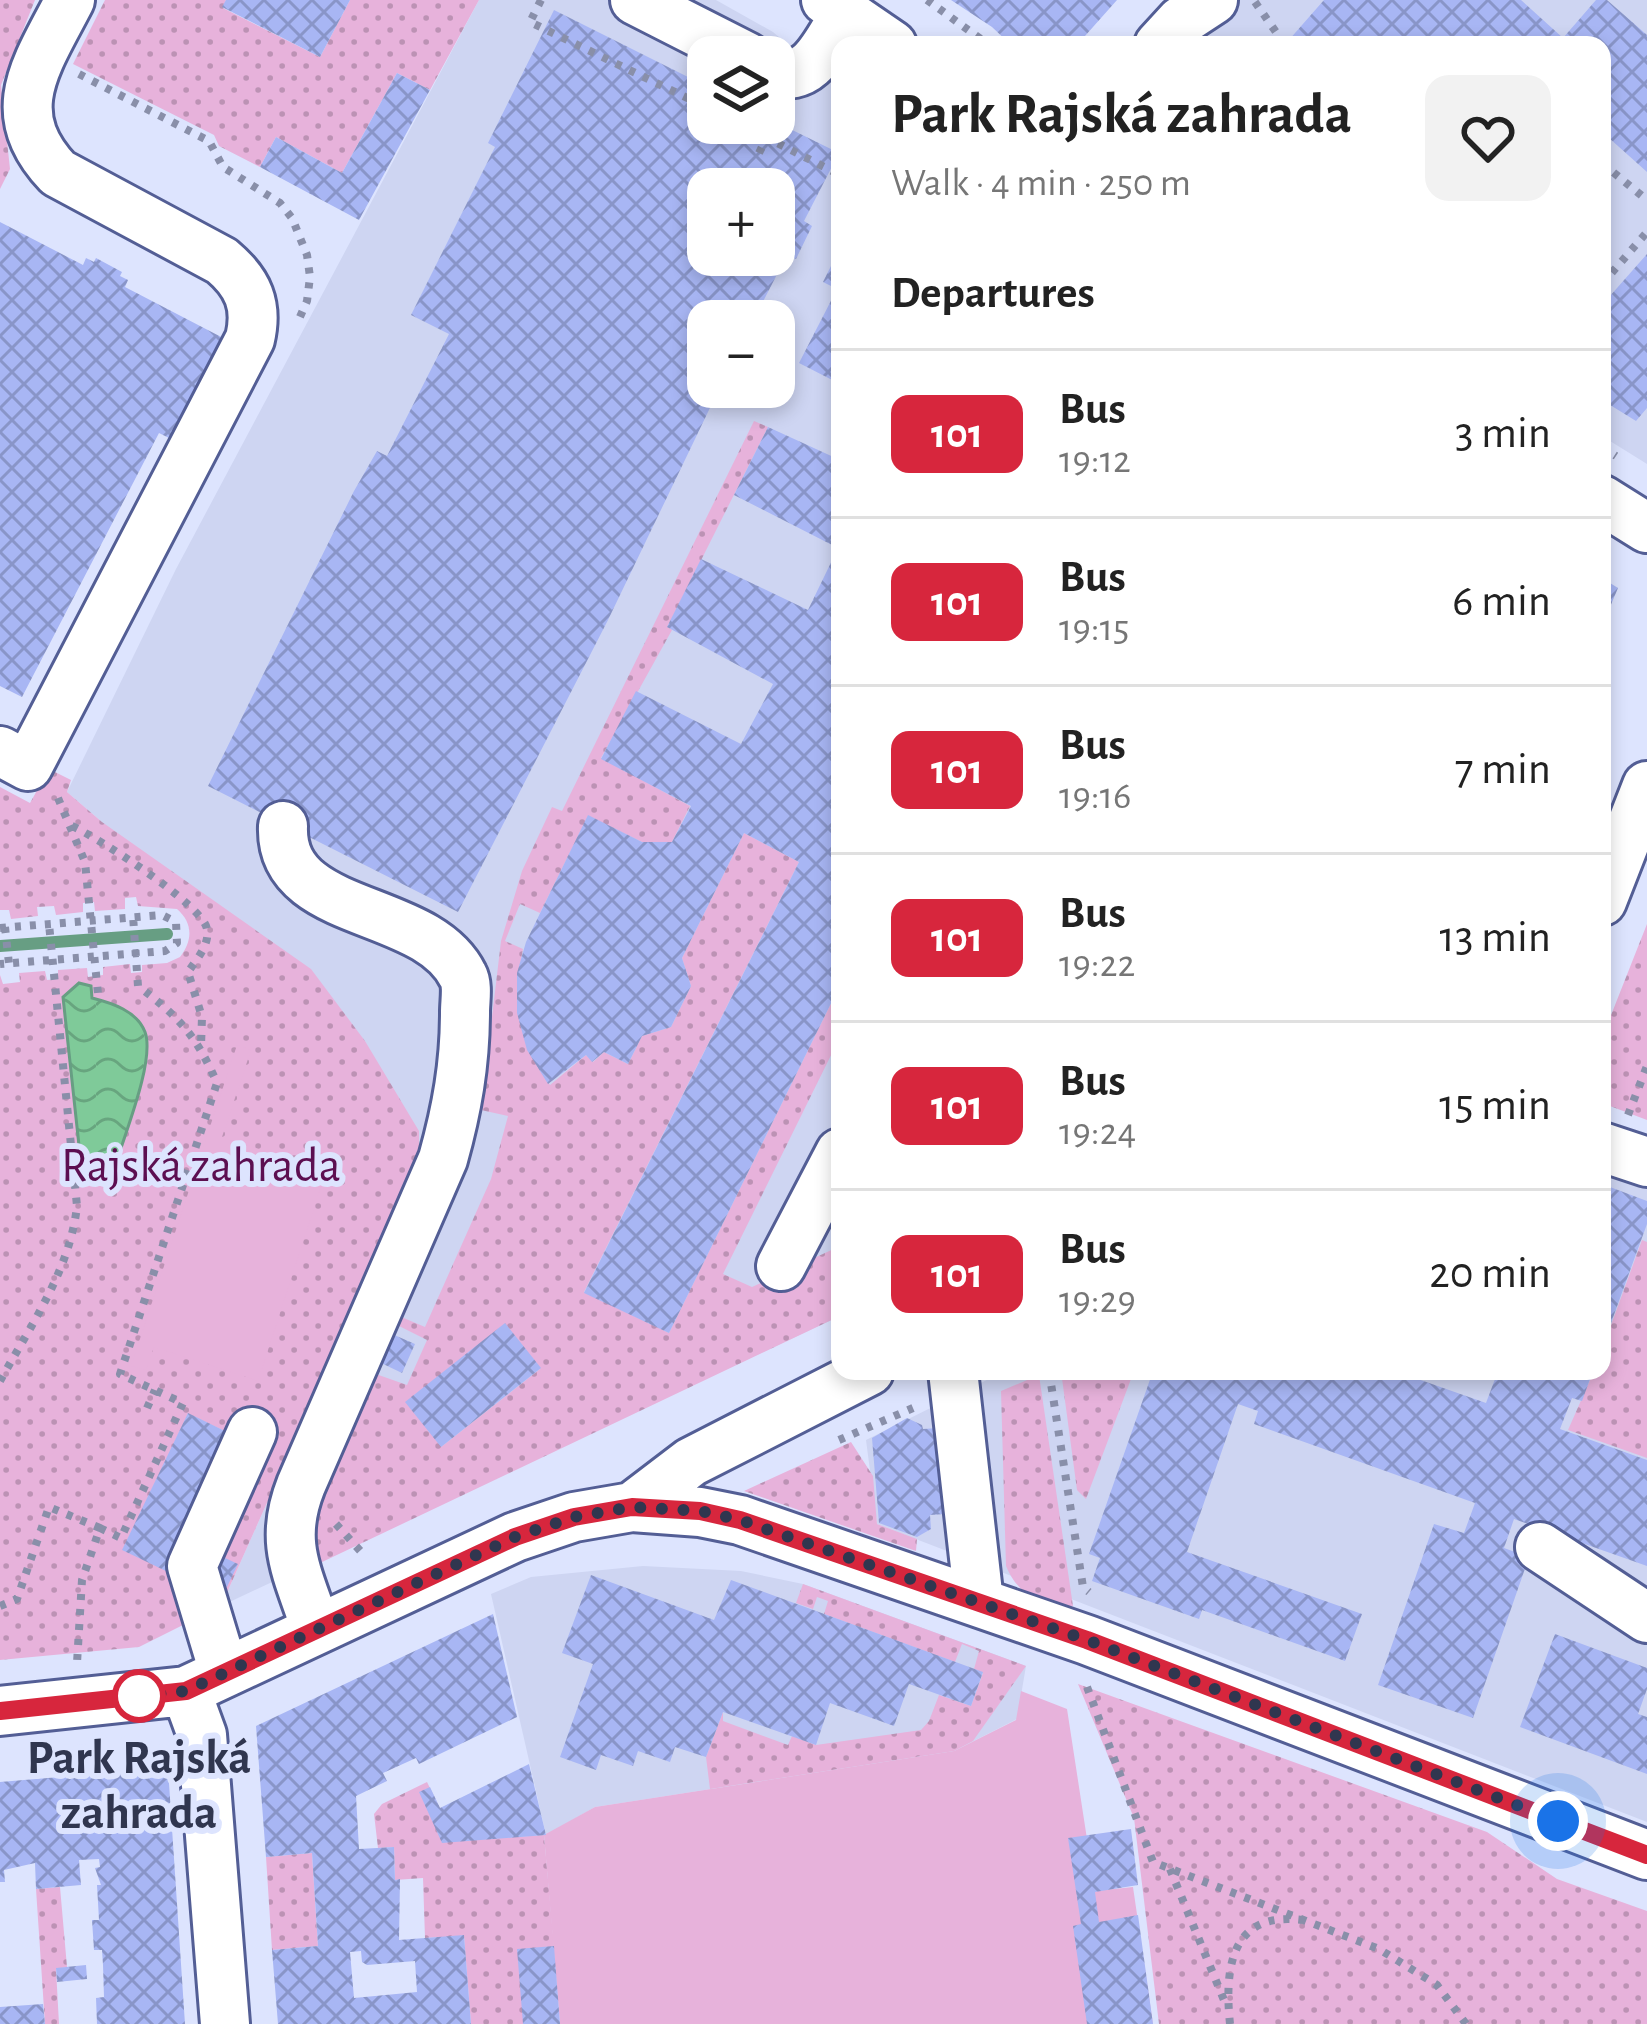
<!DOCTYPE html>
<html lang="en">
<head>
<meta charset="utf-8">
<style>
	:root { --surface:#fff; --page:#f2f2f2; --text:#222; --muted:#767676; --line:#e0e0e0 }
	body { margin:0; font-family:"Alegreya Sans",sans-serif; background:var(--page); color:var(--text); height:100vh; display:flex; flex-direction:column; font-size:45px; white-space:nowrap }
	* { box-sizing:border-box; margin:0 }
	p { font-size:39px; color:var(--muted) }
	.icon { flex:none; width:66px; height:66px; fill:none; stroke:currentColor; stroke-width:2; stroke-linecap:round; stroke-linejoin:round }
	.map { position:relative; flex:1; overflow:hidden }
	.panel { position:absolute; left:831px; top:36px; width:780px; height:1344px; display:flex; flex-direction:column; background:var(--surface); border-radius:24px; box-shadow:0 6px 18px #0003 }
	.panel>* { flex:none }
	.badge { padding:0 24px; border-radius:18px; font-size:42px; line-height:78px }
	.controls { position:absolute; left:687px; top:36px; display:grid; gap:24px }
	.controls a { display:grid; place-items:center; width:108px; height:108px; border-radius:24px; background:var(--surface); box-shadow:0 6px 18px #0003; font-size:60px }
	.you { position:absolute; width:60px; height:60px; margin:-30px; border:9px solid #fff; border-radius:50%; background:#1a73e8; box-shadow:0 0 0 18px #1a73e833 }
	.map>.badge { position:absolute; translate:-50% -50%; box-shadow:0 0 0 6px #fff }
	h2 { padding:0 60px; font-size:45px; line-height:108px }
	.round { display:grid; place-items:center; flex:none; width:126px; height:126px; border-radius:24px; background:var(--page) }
	.headline { display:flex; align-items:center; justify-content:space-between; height:204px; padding:0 60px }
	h1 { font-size:57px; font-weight:600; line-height:90px }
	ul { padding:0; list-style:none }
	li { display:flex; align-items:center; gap:36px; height:168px; padding:0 60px; border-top:3px solid var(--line) }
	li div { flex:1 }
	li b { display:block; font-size:45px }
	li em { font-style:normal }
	li .badge { min-width:132px; font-weight:700; text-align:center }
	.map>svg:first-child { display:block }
</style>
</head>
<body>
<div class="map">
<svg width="1647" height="2024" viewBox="0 0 1647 2024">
	<defs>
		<pattern id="green-dots" width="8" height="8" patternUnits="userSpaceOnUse" patternTransform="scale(3)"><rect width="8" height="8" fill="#e7b2db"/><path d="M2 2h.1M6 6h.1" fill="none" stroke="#bc92b4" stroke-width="1.8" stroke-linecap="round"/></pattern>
		<pattern id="water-waves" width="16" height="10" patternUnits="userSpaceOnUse" patternTransform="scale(3)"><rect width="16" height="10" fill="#7fca99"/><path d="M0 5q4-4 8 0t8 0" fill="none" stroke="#68a57f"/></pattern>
		<pattern id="building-cross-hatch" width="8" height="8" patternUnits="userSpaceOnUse" patternTransform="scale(3)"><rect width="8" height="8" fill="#a8b6f4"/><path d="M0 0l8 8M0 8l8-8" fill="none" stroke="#8995c8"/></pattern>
	</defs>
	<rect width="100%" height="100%" fill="#dde4fe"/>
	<path fill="#ced5f2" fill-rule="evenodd" d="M479,0h237l57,32 67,56v1228l-619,290 198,-444 -317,-340 -35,-30 109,-223zM708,57h66v66h-66zM708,189h66v66h-66zM708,321h66v66h-66z
		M1177,0h470v464l-45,-28v-391h-466z
		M1602,1170l45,15v637l-770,-298 -11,-84 139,-69h597z
		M643,1566l98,5 62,13 223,82 -9,53 -63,32 -359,56 -49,28 -55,-241 40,-17z"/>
	<path fill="url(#green-dots)" fill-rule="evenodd" d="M0,0h35l-34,85 9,84 -10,20z
		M105,0h121l-3,8 97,49 30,-57h129l-49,90 -33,-17 -55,100 -66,-36 -16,30 -41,-21 -5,-11 -141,-71z
		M754,421l14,6 -100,199 4,4 -71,128 89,48 -18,36h-30l-54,-26 -48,97 -20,-9 -15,37 18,8c-11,52 -4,93 27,136l36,-30 7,7 11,-10 24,12 14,-28 29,-9 20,-41 -9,-28 62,-125 55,29 -215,430 85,41 171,-348v52l-117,237 29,13 88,-41v70l-520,247 -12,-40 65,-150 34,12 20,-45 -32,-16 4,-8 26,11 66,-148 17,-63 -27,-6 20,-169 21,-70 30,-64 10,4zM505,1324l35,45 -99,78z
		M49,769l22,11 -4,12 35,30 209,147 54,72 54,90v31l-198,444 -82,41 -139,13v-685l3,9 17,-2 -1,-9 26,-2 2,9 11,-1v-9l29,-2 1,9 15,-2v-8l27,-3 1,9 11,-1v-7l25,-2 13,-6c13,-17 13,-34 -3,-48l-39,-3 -2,-9 -11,1v11l-30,2 -1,-9 -11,1v9l-27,3 -2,-9 -17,1 1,9 -27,3 -2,-9h-9v-123l30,16zM188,1414l45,21 -66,136 -44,-22z
		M1647,924v196l-45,-17v-65z
		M1642,1240l5,2v216l-79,-28 26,-59h8v-21z
		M1061,1371h73l-48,128 -9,-9z
		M1039,1375l34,231c-31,2 -55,-11 -67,-40l-5,-175z
		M851,1442l22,34 4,48 40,15 -1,12 -172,-60z
		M803,1584l223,82 -53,75 -19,10 -244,38 -4,-32 17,-45v9l65,24 4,-9 24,9 105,-15 8,-9 10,-26 32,11 12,-33 -9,-4 5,-18 -17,-7 -7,18 -131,-48 4,-13 -11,-4 -4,12 -17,-6z
		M1078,1684l409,148 70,47 90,32v113h-488l-25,-206z
		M427,1782l29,59 88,-6 10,111 -31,78h-52l-7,-88 -39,2 -2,-60 -28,2 -1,-33 -16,1 -4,-34 8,-10z
		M312,1853l6,93 -46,4 -6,-93z
		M60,1887l7,80 -11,2 3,55h-14l-9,-135z"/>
	<path fill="#e7b2db" d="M237,1045l14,5 -29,87 104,34 -68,210 -104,-34 -8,23 -15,-4z
		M1021,1691l46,18 28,182 38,-4 20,137h-593l-16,-189 51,-28 359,-56 62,-31z"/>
	<path fill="url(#water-waves)" stroke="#679e83" stroke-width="3" d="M79,983l12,3 1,12c20,5 45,13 53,34 10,27 -19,99 -28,128 -10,10 -18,14 -32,12l-4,-8 -18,-167z"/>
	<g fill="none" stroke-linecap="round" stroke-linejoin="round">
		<path stroke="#679e83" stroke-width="12" d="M0,946l167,-12"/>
	</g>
	<path fill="url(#building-cross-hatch)" fill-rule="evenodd" d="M226,0h124l-30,57 -98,-50z
		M951,0h166l-40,45h-66l-19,-18z
		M1324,0h197l42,38 33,-38h11l40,35v137l-38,-34 -7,8v-101h-311l-3,-4z
		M554,10l154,77v36l66,-2 65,32 -35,68 8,5 -16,33 -9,-4 -34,66h-45v66h12l-112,233 -150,292 -250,-126 146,-295 23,-40 10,5 62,-122 -38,-19 84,-168 -7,-4zM708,189h66v66h-66z
		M397,73l33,17 -71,130 -99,-53 16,-30 66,36z
		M0,222l83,43 3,-7 8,4 2,-4 26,14 -2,4 8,4 -3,7 102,53 -52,101 -16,-8 -137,264 -22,-11z
		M840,248v136l-41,-21 38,-74 -14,-7z
		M1647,254v154l-11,13 -34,-21v-95z
		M768,427l72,33v525l-171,348 -85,-40 215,-431 -55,-29 -62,125 9,28 -20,41 -29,9 -14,28 -24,-12 -12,10 -6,-7 -38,29 -21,-34 -10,-37v-40l9,-31 62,-127 54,27h30l19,-36 -90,-47 35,-68 105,53 32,-60 -106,-57 34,-68 107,51 30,-62 -104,-53z
		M1602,578l16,10 -16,38z
		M1602,1184l45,17v23l-44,121z
		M505,1323l36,45 -100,79 -36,-45z
		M392,1334l23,10 -13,29 -23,-11z
		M1153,1371h242l91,32 12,-32h95l-11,30 -10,-3 -12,31 87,31v106l-133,-47 -10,29 25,9 -56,161 -95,-33 56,-161 30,9 11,-30 -221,-79 4,-13 -20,-7 -51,148 175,62 -17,47 -143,-51 -3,9 -107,-38 8,-23 -11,-4z
		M188,1413l45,22 -65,137 -46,-22z
		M907,1418l15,7 1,4 61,-4 7,86 -61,4 1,14 -14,8 -38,-14 -7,-85z
		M223,1557l15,7 -11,23 -15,-6z
		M591,1575l123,45 17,-40 252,92 -12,34 -62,-22 -15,42 -64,-23 -14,42 -93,-33 -17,45 -31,-10 -5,15 -32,-11 -5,15 -32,-11 -5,15 -36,-13 33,-93 -31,-11z
		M493,1614l24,103 -98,47 -3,-6 -33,15 4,8 -31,15 3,53 35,-2 1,33 5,-1 -1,61 65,-5 7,89h-193l-6,-74 46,-4 -6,-93 -46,4 -10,-131zM361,1951l1,11 5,3 48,-4 2,31 -63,6 -4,-46z
		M1555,1634l92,34v21l-9,25 9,3v57l-127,-47z
		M529,1764l17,71 -104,8 -23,-51 11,-5 10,21z
		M168,1768l17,256h-88l-1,-26 8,-1 -1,-32 -1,-15h-8l-2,-30h7l-2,-35h4l-6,-17 5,-1 -1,-8 -20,1 2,25 -45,4 -1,-26 -31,7 1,12h-5v-100z
		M1131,1829l7,56 -43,7 4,30 39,-7 15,109h-66l-14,-98 8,-2 -13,-86z
		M554,1946l6,78h-37l-6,-75z
		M86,1965l1,14 -30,3 -1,-14z
		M43,2004l2,20h-45v-17z"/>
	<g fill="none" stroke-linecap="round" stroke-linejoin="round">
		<g stroke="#535e95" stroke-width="54">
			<path id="minor" d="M635,0l112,57
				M826,0l66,45
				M1159,45l22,-24 32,-21
				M774,70c37,17 54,-31 72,-57
				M1602,500l45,28
				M0,751l28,15 222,-427c8,-34 -2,-56 -28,-78l-164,-88c-58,-61 -21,-109 12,-173
				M283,826c-4,95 143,75 180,150 5,9 2,25 2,36 0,52 -8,97 -22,147l-142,326c-23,58 -3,88 15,144
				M1602,901l45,-115
				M1602,1147l45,15
				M781,1266l59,-113
				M953,1371l26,231
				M632,1507l68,5 40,8 347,120 560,215
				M1540,1547l107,71
				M224,1672l-32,-106 60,-134
				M186,1691l16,44 23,289
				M0,1711l186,-20 329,-154 59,-20 58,-10 59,-45 178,-91"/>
		</g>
		<path stroke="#898fa9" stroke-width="8" stroke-dasharray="6 9" stroke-linecap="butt" d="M541,0l-11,22 178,86
			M927,0l62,45
			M1255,2l30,43
			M79,74l130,67 14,26 57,36 12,15 15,37 3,22 -3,24 -8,18
			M738,123l102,52
			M759,153l21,-42
			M1602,163l45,37
			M1602,284l45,-52
			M1602,447l14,9
			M58,798l27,64 13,132
			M72,826c25,11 131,79 135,103 3,16 -11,31 -19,43l14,45 -1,29
			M5,927l4,37
			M0,928l162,-13 14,7 1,21 -12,8 -165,13
			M1628,1115l19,-49
			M1049,1371l34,216 6,5
			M0,1381c31,-56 70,-111 77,-175l-28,-282
			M147,1408l8,-18
			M839,1440l74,-32
			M336,1524l27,30
			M100,1528l21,10 62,-135 -63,-29 97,-291c-21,-48 -38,-66 -79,-97l-5,-70
			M0,1606l17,-7 32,-92 51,21 -18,52 -5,83
			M1087,1687l66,175 226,87 58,36 29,39
			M1170,1869l56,136
			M1230,2024c-6,-58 2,-113 72,-104"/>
		<use href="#minor" stroke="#fff" stroke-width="48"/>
	</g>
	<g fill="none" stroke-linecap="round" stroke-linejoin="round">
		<g stroke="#fff" stroke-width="27">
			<path id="line" d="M0,1711l186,-20 329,-154 59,-20 58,-10 68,4 40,9 347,120 560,215"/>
		</g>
		<use href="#line" stroke="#d7263d" stroke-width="18"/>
		<path stroke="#30364f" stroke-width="12" stroke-dasharray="0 21.6" d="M139,1696l47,-5 329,-154 59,-20 58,-10 68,4 40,9 347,120 471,181"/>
	</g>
	<circle fill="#fff" stroke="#d7263d" stroke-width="6" cx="139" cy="1696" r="24"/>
	<g text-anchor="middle" stroke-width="12" stroke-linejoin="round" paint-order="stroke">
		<g font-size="48" fill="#5c0f51" stroke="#dde4fe">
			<text x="201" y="1181">Rajská zahrada</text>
		</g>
		<g font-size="48" font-weight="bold" fill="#30364f" stroke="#dde4fe">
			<text x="139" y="1773">Park Rajská<tspan x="139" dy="55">zahrada</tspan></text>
		</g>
	</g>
</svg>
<div class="controls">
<a><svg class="icon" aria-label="layers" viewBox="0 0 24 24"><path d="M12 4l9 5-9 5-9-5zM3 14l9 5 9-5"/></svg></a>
<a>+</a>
<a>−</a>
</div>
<div class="you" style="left:1558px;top:1821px"></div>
<section class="panel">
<div class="headline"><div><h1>Park Rajská zahrada</h1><p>Walk · 4 min · 250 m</p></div><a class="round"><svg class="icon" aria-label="heart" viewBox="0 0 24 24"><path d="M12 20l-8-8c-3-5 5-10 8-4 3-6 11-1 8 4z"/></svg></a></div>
<h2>Departures</h2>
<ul>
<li><span class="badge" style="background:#d7263d;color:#fff">101</span><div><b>Bus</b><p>19:12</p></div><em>3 min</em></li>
<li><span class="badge" style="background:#d7263d;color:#fff">101</span><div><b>Bus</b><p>19:15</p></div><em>6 min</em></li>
<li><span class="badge" style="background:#d7263d;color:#fff">101</span><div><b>Bus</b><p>19:16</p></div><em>7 min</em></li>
<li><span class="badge" style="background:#d7263d;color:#fff">101</span><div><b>Bus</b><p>19:22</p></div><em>13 min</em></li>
<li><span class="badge" style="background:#d7263d;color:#fff">101</span><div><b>Bus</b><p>19:24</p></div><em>15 min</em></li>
<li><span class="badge" style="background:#d7263d;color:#fff">101</span><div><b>Bus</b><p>19:29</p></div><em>20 min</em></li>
</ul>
</section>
</div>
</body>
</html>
